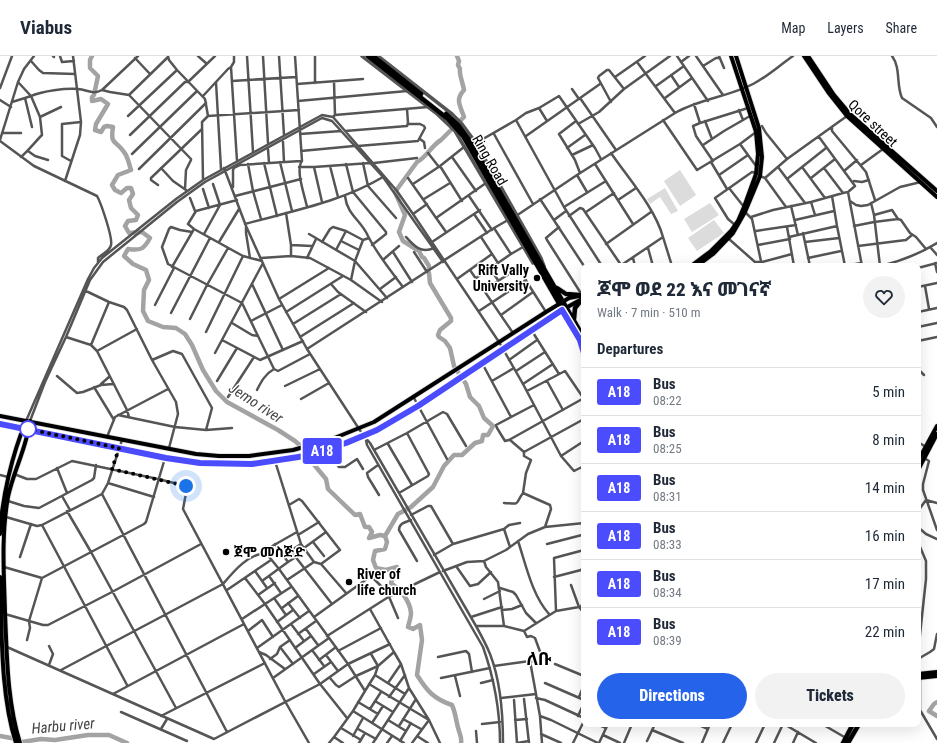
<!DOCTYPE html>
<html lang="en">
<head>
<meta charset="utf-8">
<style>
	:root { --surface:#fff; --page:#f2f2f3; --text:#1f2937; --muted:#747a83; --line:#e0e1e3; --accent:#2563eb }
	body { margin:0; font-family:"Roboto Condensed","Noto Sans Ethiopic",sans-serif; background:var(--page); color:var(--text); height:100vh; display:flex; flex-direction:column; font-size:15px; white-space:nowrap }
	* { box-sizing:border-box; margin:0 }
	p { font-size:13px; color:var(--muted) }
	.icon { flex:none; width:22px; height:22px; fill:none; stroke:currentColor; stroke-width:2; stroke-linecap:round; stroke-linejoin:round }
	.map { position:relative; flex:1; overflow:hidden }
	.drawer { position:absolute; left:581px; top:207px; width:340px; height:464px; display:flex; flex-direction:column; background:var(--surface); border-radius:8px; box-shadow:0 4px 16px #0002 }
	.drawer>* { flex:none }
	.badge { padding:0 8px; border-radius:3px; font-size:14px; line-height:26px }
	.you { position:absolute; width:20px; height:20px; margin:-10px; border:3px solid #fff; border-radius:50%; background:#1a73e8; box-shadow:0 0 0 6px #1a73e833 }
	.map>.badge { position:absolute; translate:-50% -50%; box-shadow:0 0 0 2px #fff }
	h2 { padding:0 16px; font-size:15px; line-height:36px }
	.round { display:grid; place-items:center; flex:none; width:42px; height:42px; border-radius:21px; background:var(--page) }
	.overview { display:flex; align-items:center; justify-content:space-between; height:68px; padding:0 16px }
	h1 { font-size:19px; font-weight:800; line-height:30px }
	.action { display:flex; gap:8px; margin-top:auto; padding:8px 16px }
	.action a { flex:1; height:46px; border-radius:24px; background:var(--accent); color:#fff; font-size:16px; font-weight:800; line-height:46px; text-align:center }
	.action a+a { background:var(--page); color:var(--text) }
	ul { padding:0; list-style:none }
	li { display:flex; align-items:center; gap:12px; height:48px; padding:0 16px; border-top:1px solid var(--line) }
	li div { flex:1 }
	li b { display:block; font-size:15px }
	li em { font-style:normal }
	li .badge { min-width:44px; font-weight:700; text-align:center }
	header { display:flex; align-items:center; gap:24px; box-sizing:border-box; height:56px; padding:0 20px; background:var(--surface); border-bottom:1px solid var(--line) }
	header strong { font-size:19px }
	nav { display:flex; gap:22px; margin-inline-start:auto; font-size:14px }
	.map>svg:first-child { display:block }
</style>
</head>
<body>
<header>
<strong>Viabus</strong>
<nav><a>Map</a><a>Layers</a><a>Share</a></nav>
</header>
<div class="map">
<svg width="937" height="687" viewBox="0 0 937 687">
	<rect width="100%" height="100%" fill="#fff"/>
	<path fill="#dcdcdc" d="M680,114l16,25 -16,11 -16,-25z
		M665,132l13,23 -7,3 -11,-17 -10,7 -3,-5z
		M710,147l9,12 -27,17 -8,-13z
		M714,164l10,13 -27,18 -9,-13z"/>
	<g fill="none" stroke-linecap="round" stroke-linejoin="round">
		<path stroke="#a3a3a3" stroke-width="4.5" d="M92,0l-2,4v8l8,8 -4,19 -2,2v4l9,-2 7,5 -12,20 -1,6 6,2 3,-5 3,-1 6,1c-3,19 3,13 11,25 4,5 5,12 7,18l-13,5 -6,10 3,5 6,3 6,-5h4l2,6 -4,6 2,8 7,7 -2,5 -8,1 -3,5 4,7 13,-1 8,6c-6,11 -9,13 -22,11l-4,7 9,8 13,6 3,10 -5,10 -1,21 5,10 15,6 13,1 9,6 7,11 11,25 13,21 11,11 51,28 17,11 8,7 8,13 15,18 2,10 27,26 5,-1 5,13h4l3,5 -3,6 11,-3 5,1 2,6 -2,7 -10,2 -2,9 3,8 10,2 11,-3 -6,16c10,7 19,18 20,30 0,4 -2,10 -3,14l5,2 7,-4 2,15 -5,35c10,16 17,24 35,30 4,9 4,17 7,26 1,4 3,7 2,12
			M429,213v-3l-5,-8 -2,-1 -3,-6 -16,-10 -4,-9 6,-17 -10,-23 22,-30c10,-5 14,-16 24,-22l23,-23c-4,-12 -9,-17 0,-27 -1,-7 -5,-15 -4,-21l-2,-4 1,-4 -2,-5
			M385,480l13,-22 13,-7 22,-20 11,-21 10,-11h8l13,-12 7,-2 1,-6h5l5,-9 -9,-8 -5,-12 -9,-9 -4,-13 -12,-18 -4,-18 -5,-7 -6,-4 -1,-2 2,-5 11,-9v-3l-21,-35 -1,-10
			M937,646l-3,2 -5,7 8,5
			M0,680l11,2 11,4 19,-3 14,1 33,-5h21l18,8"/>
		<g stroke="#dbdbdb" stroke-width="5.5">
			<path id="primary" d="M804,0l24,36 19,24 90,81
				M808,0l26,39 16,19 87,77
				M691,210l20,-15 20,-20 7,-10 6,-14 12,-33 2,-20 -2,-22 -25,-76
				M697,210l16,-12 20,-21 12,-21 15,-36 2,-19 -3,-29 -23,-72
				M0,360l196,38 23,2h30l44,-6 39,-11 42,-17 172,-110 23,-14 15,-3
				M0,368l165,34 35,5 52,1 53,-8 41,-13 31,-13 41,-24 144,-96 20,-11
				M918,405l19,-35
				M918,414l19,-36
				M0,478c2,-37 12,-79 26,-113
				M0,521c2,52 0,117 16,166
				M918,618l19,-2
				M918,622l19,-2
				M20,687c-13,-42 -13,-87 -15,-130 -1,-39 -4,-77 3,-116 5,-25 19,-50 22,-76"/>
		</g>
		<g stroke="#dbdbdb" stroke-width="6">
			<path id="trunk" d="M368,0l80,63 15,17 121,211
				M373,0l48,38
				M446,58l13,12 13,18 112,194
				M557,232l9,6 13,1
				M574,263l1,-11 7,-9
				M843,687l10,-19
				M848,687l11,-19"/>
		</g>
		<path stroke="#555" stroke-width="2.5" d="M53,0l1,1
			M60,0l2,6 12,-1
			M168,0l1,4 8,10 28,29 3,17
			M198,0l9,8
			M234,0v6l-3,5 6,94
			M247,0l6,96
			M263,0l5,87
			M279,0l5,79
			M295,0l7,105c-7,9 3,35 5,46
			M677,0l31,45
			M696,0l27,39
			M719,0l5,12
			M892,0c9,12 4,29 10,42l29,20 6,9
			M135,2l15,16
			M31,5l8,9 4,3 32,1
			M637,6l38,51
			M681,6l8,-6
			M703,10l13,-8h4
			M671,19l8,12
			M615,21l30,-21
			M232,25l64,-4
			M18,26l13,14c12,-5 34,-8 47,-7 10,1 15,6 24,1l36,-34
			M216,26l5,87
			M334,26l1,33
			M315,27v-27
			M297,28l66,-5
			M656,30l28,-20
			M0,32l12,-32
			M572,33l7,10
			M102,34l8,2 19,3 62,64v1l-5,10 -1,19
			M129,39l39,-38
			M203,40l25,-27 3,-2
			M580,42l36,52
			M665,42l27,-20
			M0,44l11,7
			M298,45l109,-10
			M12,46l13,-4 7,29
			M611,46l-13,-24 1,-2 8,-6h2l15,19
			M694,48l6,19
			M539,52l8,13
			M739,54l4,10
			M128,60l49,-46
			M40,61l21,-10
			M333,61l2,-2 93,-8
			M516,64l48,87 38,59
			M663,64l34,50 43,-26 16,-12
			M576,65l-17,13 16,26 5,13
			M705,65l7,18
			M578,68l21,-12 25,-23 46,-33
			M762,70l4,7 21,26
			M832,72v3l34,41 9,28
			M345,75l62,-5 1,-3 -1,-14
			M2,77h19
			M300,78l41,-3
			M494,78l39,70
			M130,79l55,-53h3l27,-26
			M526,80l74,-52
			M420,83l4,3 1,6
			M0,84l18,-58 6,-13 10,-13
			M0,85l34,25 63,30c4,7 16,42 14,49 -1,6 -9,9 -13,13v4
			M283,86l1,20
			M476,87l40,-23 10,-7 13,-5 20,-12 36,52 6,11
			M740,88l16,22
			M703,89l21,-14 26,-15
			M358,90l60,-5 7,-13 -1,-2 -4,-2h-12
			M567,92l18,-13
			M268,93l1,14
			M28,95l7,5 13,4
			M301,95l53,-5
			M428,97l11,14
			M611,97c17,25 44,55 52,84l-43,29
			M132,98l65,-63
			M572,99l21,-10
			M21,101c8,-7 14,-15 21,-22l-2,-18 -9,-21 -6,2
			M452,101l24,34
			M71,105l-9,-5v-32l19,-2
			M713,105l-17,-25 -3,-10 7,-3 48,-15
			M280,106l12,49
			M711,106l16,27
			M264,107l13,53
			M363,107l5,23 28,32
			M374,107l43,-5
			M248,108l5,27 8,28
			M346,108l7,28 33,40v2l-14,11
			M595,108l38,60
			M861,109l22,-16
			M330,110l8,31
			M440,110l22,35
			M299,111h15l56,-4
			M314,111l8,35
			M778,111l27,36
			M802,111l23,31
			M161,112l12,13 13,9
			M224,112l22,58 33,73 28,50 56,86 7,8 106,183c5,9 10,18 14,28 11,28 13,59 13,89
			M824,112l19,25
			M139,113l67,-66
			M844,115l13,-11
			M577,119l10,17
			M719,119l29,-20
			M760,120l5,2 21,29
			M408,122l38,54
			M765,122l22,-19 60,-43
			M811,122l24,-19
			M787,123l39,-31
			M203,124l-1,-58 6,-6 91,-6
			M65,125l15,-46 1,-13 -8,-66
			M854,125l8,1 7,-2
			M413,128l27,-18 24,-19
			M158,129l-7,-5v-2l51,-49
			M233,131v-17l1,-2 6,-3 61,-4
			M729,132l15,19
			M203,133l6,19
			M848,136l14,74
			M235,140l66,-17
			M345,140c2,19 16,24 23,40 9,18 23,35 35,51
			M469,140l23,34
			M832,140l5,30 8,40
			M190,142l5,13
			M424,143l26,-16
			M540,143l44,67
			M237,144l-41,11 -8,13 6,5 49,27 19,5
			M618,144l18,-12
			M850,145l6,4 5,1 7,-1 32,-18 21,-5
			M811,146l4,13
			M871,147l3,12 6,51
			M791,150l7,29
			M564,151l42,-26
			M586,156l28,-19
			M745,156l7,7 10,47
			M286,157l5,32v11
			M413,158l14,-10
			M474,158l13,19
			M874,159l18,-5 6,9 3,1 9,13 6,4 10,12
			M516,160l61,-41 98,-62c24,-14 53,-16 78,-29 14,-7 27,-19 40,-28
			M569,160l11,-8 3,1 38,56
			M751,161l22,-7 38,-8 32,-9 5,-1 7,-6 -36,-49
			M436,162l50,-35
			M554,164l12,-9
			M795,164l39,-9
			M245,168c47,-13 96,-22 138,-47
			M735,169l-7,-6 -13,-21 37,-26 4,1
			M854,170l20,-4 24,-3
			M246,171v6l4,25
			M559,171l-13,11 1,2 35,55
			M787,171l7,39
			M756,175l40,-6
			M192,176l-12,-2 -9,-3 -2,2 -7,18 6,17 74,39 32,66
			M803,177l7,33
			M204,178l16,-29 -7,-21
			M309,178l46,27 32,37
			M406,181c8,9 15,17 28,11
			M481,181l17,26
			M663,181l9,29
			M789,181l48,-11
			M729,183l26,23h7l30,-8
			M341,185l18,9
			M219,186l20,-33
			M322,186l8,-13 3,-2 13,4 17,9
			M432,186l48,-32
			M805,186l34,-4
			M606,188l45,-32
			M291,189l21,1
			M758,189l32,-6
			M858,190l48,-6 6,-5
			M930,191l7,8
			M648,192l5,18
			M336,194l10,-19
			M393,196l19,30
			M414,196l13,20
			M511,198l12,-7
			M261,202l30,-2 19,2 41,22 31,22
			M307,202l9,-19
			M633,202l2,8
			M808,202l33,-7
			M384,203l15,-13
			M480,207l6,8
			M935,207l2,9
			M845,210l16,-3
			M881,210c20,-5 38,-12 56,-23
			M172,211l22,-38
			M918,212l19,-5
			M490,213l8,11
			M470,214l43,63
			M476,222l35,-24 -17,-26
			M457,223l35,-25
			M351,224l4,-19 8,-21 6,-2
			M252,228l31,66
			M331,228l7,8 28,20
			M925,230l4,23
			M918,231l19,-4
			M380,233l16,-12
			M484,234l34,-22 28,44
			M86,235l23,11 15,5 3,3 25,50 24,42 2,12 -9,34
			M279,243l50,-31
			M155,249l19,-37
			M479,255l47,-31
			M286,256l57,-36
			M918,256l19,-4
			M171,257l39,-75
			M501,259l32,-23
			M190,263l17,-34 21,-37
			M251,265l31,-16
			M232,267l20,12 6,1
			M293,268l48,-30
			M918,271l19,-4
			M532,275l27,43
			M206,276l37,-76
			M66,281l25,8 6,6 30,59 2,7
			M300,281l54,-34
			M222,284l38,20 43,-19
			M918,285l19,-4
			M91,289l18,-43
			M307,293l187,-121 14,-8
			M97,295l40,-22
			M215,297l48,-90
			M152,304l21,-9 9,3 30,54 -6,22
			M509,304l28,-20
			M482,307l29,54
			M918,312l2,3 4,4
			M516,315l29,-19
			M57,320l20,17 6,-1 18,-7 12,-1
			M217,325l20,-33
			M492,325l22,-13
			M547,325l16,29
			M101,328l8,-7
			M523,328l30,-20
			M285,330l35,-17
			M94,331l20,33
			M257,334c4,-8 8,-16 17,-21l4,2 32,-17
			M527,335l38,-20 19,28
			M228,341l26,-40
			M414,342l33,61
			M301,343l28,-16
			M534,349l-38,20 1,3 8,13 4,-1 75,-42
			M118,359l57,12 31,3 26,-2
			M26,365l62,-142 6,-11 8,-10 74,-59 27,-19 119,-65 11,2 64,74 16,23 86,128 24,42 38,72 13,15 10,-5
			M30,365l15,-39 21,-45 24,-57 13,-18 74,-60 28,-20 117,-64 10,3 51,56 60,85
			M107,381l8,-20 53,-28
			M366,384l1,5 116,202c11,31 17,63 17,96
			M510,384l14,12v4l7,4 -5,13 -3,20
			M918,386l8,5
			M388,388l24,41
			M332,392l4,15 3,4h6l12,-8 6,10
			M374,394l33,-17 36,-21 4,2 19,32
			M524,396l60,-33
			M561,400l23,-15
			M924,402l5,3 -6,23v6l14,40
			M275,405l26,83 13,18 7,2 25,29
			M378,409l-11,8 1,4 11,18
			M57,412l10,25
			M14,418l13,5h9l36,-18 86,18 28,7 1,2 -4,21 103,194 23,40
			M0,419l8,2
			M108,427l46,14
			M399,437l29,-17 1,-2 -22,-41
			M102,438l125,238
			M62,440l8,14
			M926,444l11,3
			M8,445l16,5 15,2 53,-28 2,-2 2,-13
			M504,447c18,1 10,2 19,-10l27,12 1,4 -6,18
			M289,449l10,-6 3,2 38,49 -19,14
			M67,455l24,41 85,156
			M918,455l8,-11
			M411,459l17,-9h3l22,38
			M6,461l31,9 5,-1 60,-31 6,-11 14,-43
			M411,464c-5,2 -12,3 -12,10l18,31
			M42,469l85,160
			M919,472l7,6 11,5
			M504,473l6,18
			M298,479l21,-13
			M518,485c8,24 14,54 31,73
			M313,486l11,14
			M918,486l8,19v18l-8,74
			M547,488l35,-9 2,-12
			M304,492l22,-16
			M291,495l41,53
			M266,497l13,16 69,95 17,27 -12,20 51,32
			M266,497l1,-4 30,-17
			M284,499l17,-11
			M434,499l19,-11 51,-15 5,-4 11,-2
			M20,501l11,-33
			M484,505l2,6 12,15 6,44
			M288,506l8,-5
			M456,510l14,20 8,-2 13,-12
			M4,511l38,11 102,-54 2,-2 19,-64
			M255,515l12,17
			M443,515l24,-9 17,-1 22,-11 22,-16 17,-7 39,-4
			M269,520l12,17
			M554,521l27,-7 3,-3
			M245,522l20,26 55,80 27,34
			M287,524l27,-18
			M262,525l26,-19 -13,-18
			M571,529l8,22
			M500,532l13,4 3,3 10,18 10,10
			M227,534l44,-30
			M258,539l17,-12
			M274,542l12,17
			M484,543l16,-8
			M288,547l12,15
			M282,552l16,-12
			M580,552l4,-6
			M370,553l24,43
			M502,554l10,-1 10,-4
			M556,555l-2,-53 30,-8
			M5,558l38,11h5l64,-33 89,-48
			M314,561l57,-41 16,16 11,26
			M471,561l31,-10
			M242,563l49,-32
			M277,566l16,-12
			M291,568l13,17
			M476,570h28l20,5 32,-20 23,-4 5,6
			M306,573l12,16
			M248,575l14,-11 11,17
			M524,575l3,6 4,-1 4,2 7,19 -1,5 -11,-1
			M298,578l18,-13
			M327,580l63,-40 50,-24
			M27,584l3,-12 -1,-7 13,-43
			M49,590l4,8 -4,11
			M7,591l207,92 106,-55 28,-20 42,-20
			M280,591l13,17
			M257,592l52,-37
			M295,592l16,-12
			M312,594l12,16
			M338,595l43,-23
			M259,596l7,3 19,14
			M326,599l12,16
			M438,601l28,-6 3,3 3,18
			M270,603l7,-5 3,-7 10,-7
			M918,603l12,-7 4,-3 3,-15
			M319,604l17,-13
			M555,608l29,12
			M494,610l36,-5 10,55 2,27
			M61,614l162,-86c11,-13 25,-30 43,-31
			M314,618l17,-12
			M375,619l30,19
			M455,620l5,20
			M920,620v34l17,29
			M273,622l56,-40
			M330,622l6,7 3,2 17,-11 22,-10 -7,-12
			M441,622l49,-10
			M388,627l13,-19
			M481,627l12,-3
			M545,627l39,17
			M369,628l60,36 11,23
			M365,635l10,-16 3,-9 16,-14 7,12 8,24 20,32 -17,23
			M113,638l131,-70
			M389,641l16,-22
			M579,641l5,-12
			M501,642l35,-4
			M536,642l9,2 39,18
			M524,643l5,44
			M514,644l3,43
			M375,645l18,11
			M358,646l20,12
			M370,653l11,-17
			M121,656l66,29
			M161,660l104,-53
			M540,660l11,4 47,23
			M578,660l6,-13
			M403,663l18,10
			M388,664l18,11
			M515,664l12,-1
			M372,667l11,-17
			M482,668l18,-2
			M597,668l9,4
			M697,668l11,5
			M784,668l32,19
			M822,668l24,14
			M399,670l17,-27
			M341,672l20,12
			M161,673l6,-10
			M358,673l18,10
			M652,674l31,13
			M476,675l1,12
			M541,678l20,9
			M603,679l17,8
			M353,680l10,-18
			M417,680l11,7
			M400,685l11,-18
			M647,685l8,-17
			M329,687l5,-6
			M343,687l-9,-6 19,-26
			M359,687l6,-10
			M373,687l36,-55
			M387,687l5,-7
			M517,687l12,-2
			M573,687l11,-22
			M599,687l9,-19
			M624,687l8,-19
			M702,687l8,-19
			M723,687l9,-19
			M756,687l9,-19
			M774,687l9,-19
			M793,687l5,-11"/>
		<path stroke="#555" stroke-width="3.5" d="M362,0l74,57 19,18 78,132
			M378,0l74,58 10,10 14,19 65,115 3,8
			M580,287l4,10"/>
		<use href="#primary" stroke="#000" stroke-width="4"/>
		<use href="#trunk" stroke="#000" stroke-width="4.5"/>
	</g>
	<g fill="none" stroke-linecap="round" stroke-linejoin="round">
		<g stroke="#fff" stroke-width="9">
			<path id="line" d="M0,368l166,34 34,5 52,1 53,-8 41,-13 31,-13 41,-24 144,-96 18,30 4,13"/>
		</g>
		<use href="#line" stroke="#4c4cff" stroke-width="6"/>
		<path stroke="#000" stroke-width="4" stroke-dasharray="0 7.2" d="M28,373l91,19 -7,21 74,17"/>
	</g>
	<g fill="#000" stroke="#fff" stroke-width="1.5">
		<circle cx="537" cy="222" r="4"/>
		<circle cx="226" cy="496" r="4"/>
		<circle cx="349" cy="526" r="4"/>
	</g>
	<circle fill="#fff" stroke="#4c4cff" stroke-width="2" cx="28" cy="373" r="8"/>
	<g text-anchor="middle" stroke-width="3" stroke-linejoin="round" paint-order="stroke">
		<g font-size="14" fill="#000" stroke="#fff">
			<text transform="translate(873 67) rotate(43)" y="5">Qore street</text>
			<text transform="translate(490 104) rotate(60)" y="5">Ring Road</text>
		</g>
		<g font-size="14" font-weight="bold" fill="#000" stroke="#fff" text-anchor="start">
			<text x="529" y="219" text-anchor="end">Rift Vally<tspan x="529" dy="16">University</tspan></text>
			<text x="234" y="501">ጀሞ መስጅድ</text>
			<text x="357" y="523">River of<tspan x="357" dy="16">life church</tspan></text>
		</g>
		<g font-size="15" font-style="italic" fill="#444" stroke="#fff">
			<text transform="translate(256 347) rotate(33)" y="5">Jemo river</text>
			<text transform="translate(63 670) rotate(-5)" y="5">Harbu river</text>
		</g>
		<g font-size="18" font-weight="bold" fill="#000" stroke="#fff">
			<text x="539" y="609">ለቡ</text>
		</g>
	</g>
</svg>
<div class="you" style="left:186px;top:430px"></div>
<b class="badge" style="left:322px;top:395px;background:#4c4cff;color:#fff">A18</b>
<section class="drawer">
<div class="overview"><div><h1>ጆሞ ወደ 22 እና መገናኛ</h1><p>Walk · 7 min · 510 m</p></div><a class="round"><svg class="icon" aria-label="heart" viewBox="0 0 24 24"><path d="M12 20l-8-8c-3-5 5-10 8-4 3-6 11-1 8 4z"/></svg></a></div>
<h2>Departures</h2>
<ul>
<li><span class="badge" style="background:#4c4cff;color:#fff">A18</span><div><b>Bus</b><p>08:22</p></div><em>5 min</em></li>
<li><span class="badge" style="background:#4c4cff;color:#fff">A18</span><div><b>Bus</b><p>08:25</p></div><em>8 min</em></li>
<li><span class="badge" style="background:#4c4cff;color:#fff">A18</span><div><b>Bus</b><p>08:31</p></div><em>14 min</em></li>
<li><span class="badge" style="background:#4c4cff;color:#fff">A18</span><div><b>Bus</b><p>08:33</p></div><em>16 min</em></li>
<li><span class="badge" style="background:#4c4cff;color:#fff">A18</span><div><b>Bus</b><p>08:34</p></div><em>17 min</em></li>
<li><span class="badge" style="background:#4c4cff;color:#fff">A18</span><div><b>Bus</b><p>08:39</p></div><em>22 min</em></li>
</ul>
<div class="action"><a>Directions</a><a>Tickets</a></div>
</section>
</div>
</body>
</html>
